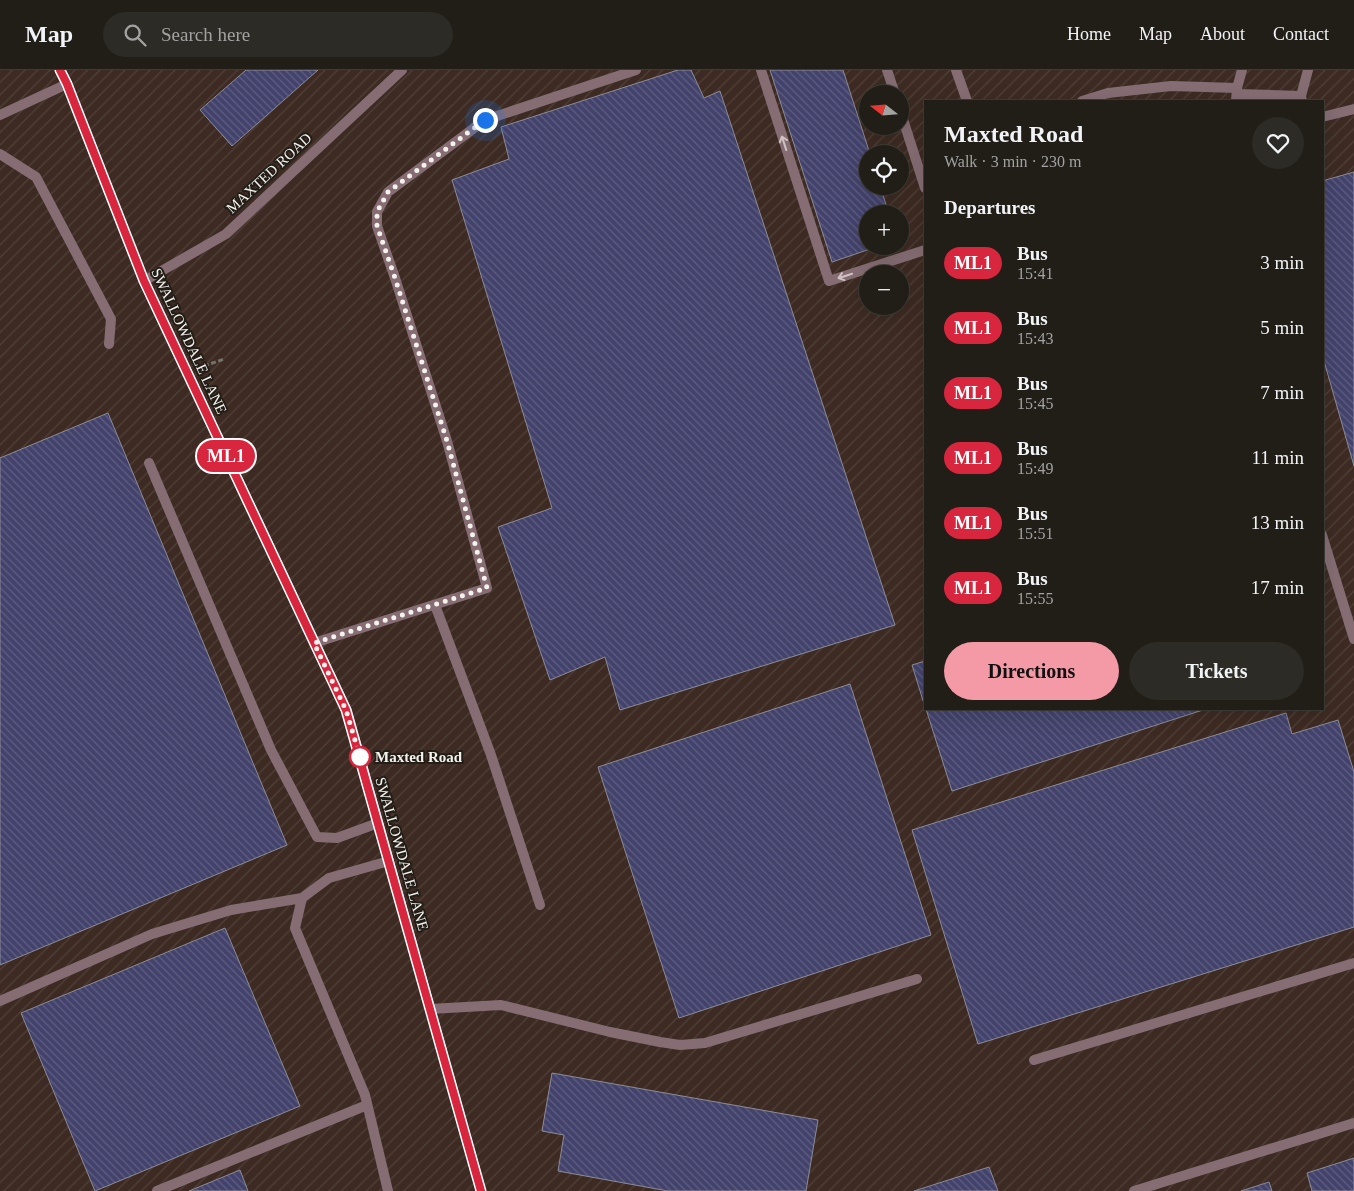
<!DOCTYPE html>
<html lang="en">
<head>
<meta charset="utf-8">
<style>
	:root { --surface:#211e18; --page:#2d2b25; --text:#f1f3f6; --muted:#a2a2a2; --line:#3e3c37; --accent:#f49aa6 }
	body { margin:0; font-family:Georgia,serif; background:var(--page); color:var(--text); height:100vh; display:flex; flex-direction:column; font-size:19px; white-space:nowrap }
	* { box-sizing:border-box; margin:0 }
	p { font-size:16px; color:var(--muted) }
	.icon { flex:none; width:28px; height:28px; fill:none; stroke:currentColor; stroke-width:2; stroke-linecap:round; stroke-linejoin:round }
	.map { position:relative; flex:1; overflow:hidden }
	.details { position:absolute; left:924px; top:30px; width:400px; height:610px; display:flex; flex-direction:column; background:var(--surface); border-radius:0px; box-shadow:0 5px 20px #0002,0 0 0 1px var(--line) }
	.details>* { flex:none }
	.badge { padding:0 10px; border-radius:16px; font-size:18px; line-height:32px }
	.needle { width:32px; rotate:287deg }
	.buttons { position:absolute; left:859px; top:15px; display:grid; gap:10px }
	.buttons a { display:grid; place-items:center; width:50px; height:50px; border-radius:50%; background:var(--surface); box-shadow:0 5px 20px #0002,0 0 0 1px var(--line); font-size:25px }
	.you { position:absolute; width:25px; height:25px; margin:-12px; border:4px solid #fff; border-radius:50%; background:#1a73e8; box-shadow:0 0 0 8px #1a73e833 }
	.map>.badge { position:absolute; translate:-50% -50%; box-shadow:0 0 0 2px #fff }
	h2 { padding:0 20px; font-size:19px; line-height:45px }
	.round { display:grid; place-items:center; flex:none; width:52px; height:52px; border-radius:26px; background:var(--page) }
	.headline { display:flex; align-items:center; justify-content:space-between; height:85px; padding:0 20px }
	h1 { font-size:24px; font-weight:800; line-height:38px }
	.action { display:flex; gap:10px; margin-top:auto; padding:10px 20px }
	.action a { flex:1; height:58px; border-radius:30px; background:var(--accent); color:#111; font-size:20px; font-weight:800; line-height:58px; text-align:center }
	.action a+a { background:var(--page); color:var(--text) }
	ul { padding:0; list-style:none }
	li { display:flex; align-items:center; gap:15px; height:65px; padding:0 20px }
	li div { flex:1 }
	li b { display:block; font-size:19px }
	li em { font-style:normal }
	li .badge { min-width:55px; font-weight:700; text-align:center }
	header { display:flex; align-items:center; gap:30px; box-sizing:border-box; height:70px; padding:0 25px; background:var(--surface); border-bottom:1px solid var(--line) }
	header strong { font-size:24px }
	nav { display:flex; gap:28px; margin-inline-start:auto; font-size:18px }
	.search { width:350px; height:45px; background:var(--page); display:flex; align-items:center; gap:12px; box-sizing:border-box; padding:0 18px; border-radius:28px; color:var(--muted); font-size:19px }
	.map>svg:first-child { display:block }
</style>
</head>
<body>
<header>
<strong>Map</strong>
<div class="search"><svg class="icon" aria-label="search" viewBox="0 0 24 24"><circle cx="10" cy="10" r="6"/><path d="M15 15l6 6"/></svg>Search here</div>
<nav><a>Home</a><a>Map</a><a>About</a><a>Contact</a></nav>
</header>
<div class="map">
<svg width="1354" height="1121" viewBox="0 0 1354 1121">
	<defs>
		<pattern id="industrial-furrows" width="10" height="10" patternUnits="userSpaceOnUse" patternTransform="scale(1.25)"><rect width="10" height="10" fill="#3d2b23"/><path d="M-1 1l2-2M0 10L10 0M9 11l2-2" fill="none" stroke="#504038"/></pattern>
		<pattern id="building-back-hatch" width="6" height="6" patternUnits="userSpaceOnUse" patternTransform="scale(1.25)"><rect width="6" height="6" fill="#43426c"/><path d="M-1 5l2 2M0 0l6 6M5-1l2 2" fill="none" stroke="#5f5e81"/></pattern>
	</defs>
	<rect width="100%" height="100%" fill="#2c2820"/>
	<path fill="url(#industrial-furrows)" fill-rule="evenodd" d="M0,0h1354v1121h-1354zM868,24h32v32h-32zM925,31h397v608h-397zM868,84h32v32h-32zM868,144h32v32h-32zM868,204h32v32h-32z"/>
	<path fill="url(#building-back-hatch)" stroke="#8c8c96" d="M246,0h72l-86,76 -32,-36z
		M678,0h13l13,28 16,-7 175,534 -275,85 -15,-53 -55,23 -52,-153 54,-19 -100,-328 57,-21 -8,-32z
		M770,0h73l27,84h-2v32h12l9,28h-21v32h11l-47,16z
		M1354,102v294l-32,-112v-173z
		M108,343l179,432 -287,120v-507z
		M925,591v46l-13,-42z
		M850,614l81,251 -252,83 -81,-251z
		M926,639h280l-254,82z
		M1286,643l6,21 46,-14 16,52v155l-376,117 -66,-214z
		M225,858l75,178 -205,85 -74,-178z
		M552,1003l266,47 -12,71h-138l-110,-20 6,-36 -22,-4z
		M1354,1088v33h-42l-5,-18z
		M989,1097l9,24h-84z
		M240,1100l8,21h-59z
		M1269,1112l3,9h-31z"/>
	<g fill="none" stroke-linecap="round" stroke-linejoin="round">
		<path stroke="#75726b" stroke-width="3" stroke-dasharray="5 2.5" stroke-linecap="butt" d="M204,296l20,-7"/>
		<path stroke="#856d73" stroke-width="10" d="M761,0l68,211 96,-31
			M887,0l8,24
			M956,0l11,31
			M1237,24l64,2
			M1082,31l26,-8 63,-7 66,2
			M1302,31l-1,-5 7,-26
			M900,40l25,78
			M0,45l67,-31
			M1322,47l32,-8
			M0,84l36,23 75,142 -2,25
			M149,393l122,287 46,87 20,1 41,-15
			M435,535l56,150 49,150
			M314,573l173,-55 -40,-147 -52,-163 -18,-52v-14l11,-20 97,-72 151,-50
			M0,931l152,-67 79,-24 71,-12
			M430,939l71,-4 109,27 50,10 20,3 25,-2 212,-64
			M1034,990l320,-97
			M157,1121l210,-86
			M388,1121l-23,-96 -70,-167 7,-30 27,-20 60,-17
			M1134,1121l220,-68"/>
		<path stroke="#856d73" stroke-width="10" d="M1236,31l1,-13 5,-18
			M144,211l82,-47 176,-164
			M1322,465l32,104"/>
		<path stroke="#b9939d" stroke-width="10" d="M60,0l7,14 77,197 203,430 134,480"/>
	</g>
	<defs><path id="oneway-shaft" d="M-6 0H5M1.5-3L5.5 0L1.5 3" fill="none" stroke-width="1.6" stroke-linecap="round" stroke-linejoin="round" transform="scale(1.25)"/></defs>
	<g stroke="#cec3c2">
		<use href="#oneway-shaft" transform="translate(784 73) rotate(-108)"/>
		<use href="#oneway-shaft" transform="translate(845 206) rotate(162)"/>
	</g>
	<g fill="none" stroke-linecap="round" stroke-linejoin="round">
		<g stroke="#fff" stroke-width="11">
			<path id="line" d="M60,0l7,14 77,197 202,429 135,481"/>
		</g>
		<use href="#line" stroke="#d7263d" stroke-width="8"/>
		<path stroke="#f5f2ed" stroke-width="5" stroke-dasharray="0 9" d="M360,687l-14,-47 -32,-67 173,-55 -40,-147 -52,-163 -18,-52v-14l11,-20 97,-72"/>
	</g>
	<circle fill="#fff" stroke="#d7263d" stroke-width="2.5" cx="360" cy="687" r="10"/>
	<g text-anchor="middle" stroke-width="4" stroke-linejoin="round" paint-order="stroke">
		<g font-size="15" fill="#f5f2ed" stroke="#221e17">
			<text transform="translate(269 103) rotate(-43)" y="5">MAXTED ROAD</text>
			<text transform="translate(189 271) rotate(65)" y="5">SWALLOWDALE LANE</text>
			<text transform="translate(402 784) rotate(74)" y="5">SWALLOWDALE LANE</text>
		</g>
		<g font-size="15" font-weight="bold" fill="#f5f2ed" stroke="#221e17" text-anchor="start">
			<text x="375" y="692">Maxted Road</text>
		</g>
	</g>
</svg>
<div class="buttons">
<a><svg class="needle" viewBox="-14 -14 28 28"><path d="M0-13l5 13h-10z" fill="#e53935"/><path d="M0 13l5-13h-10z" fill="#a2a2a2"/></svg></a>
<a><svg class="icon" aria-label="locate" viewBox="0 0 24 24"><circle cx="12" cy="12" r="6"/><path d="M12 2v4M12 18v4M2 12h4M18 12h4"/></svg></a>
<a>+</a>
<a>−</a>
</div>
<div class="you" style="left:485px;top:50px"></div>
<b class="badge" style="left:226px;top:386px;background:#d7263d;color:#fff">ML1</b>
<section class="details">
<div class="headline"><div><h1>Maxted Road</h1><p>Walk · 3 min · 230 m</p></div><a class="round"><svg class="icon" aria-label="heart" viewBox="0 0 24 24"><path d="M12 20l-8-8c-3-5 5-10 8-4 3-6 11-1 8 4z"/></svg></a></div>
<h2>Departures</h2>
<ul>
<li><span class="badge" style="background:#d7263d;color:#fff">ML1</span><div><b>Bus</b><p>15:41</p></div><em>3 min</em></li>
<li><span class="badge" style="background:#d7263d;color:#fff">ML1</span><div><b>Bus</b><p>15:43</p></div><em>5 min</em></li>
<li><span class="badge" style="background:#d7263d;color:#fff">ML1</span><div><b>Bus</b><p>15:45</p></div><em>7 min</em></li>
<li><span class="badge" style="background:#d7263d;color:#fff">ML1</span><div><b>Bus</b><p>15:49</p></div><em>11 min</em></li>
<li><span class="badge" style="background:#d7263d;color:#fff">ML1</span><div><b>Bus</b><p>15:51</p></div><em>13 min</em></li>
<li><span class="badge" style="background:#d7263d;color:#fff">ML1</span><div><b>Bus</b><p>15:55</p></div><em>17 min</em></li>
</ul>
<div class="action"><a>Directions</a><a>Tickets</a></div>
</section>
</div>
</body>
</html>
